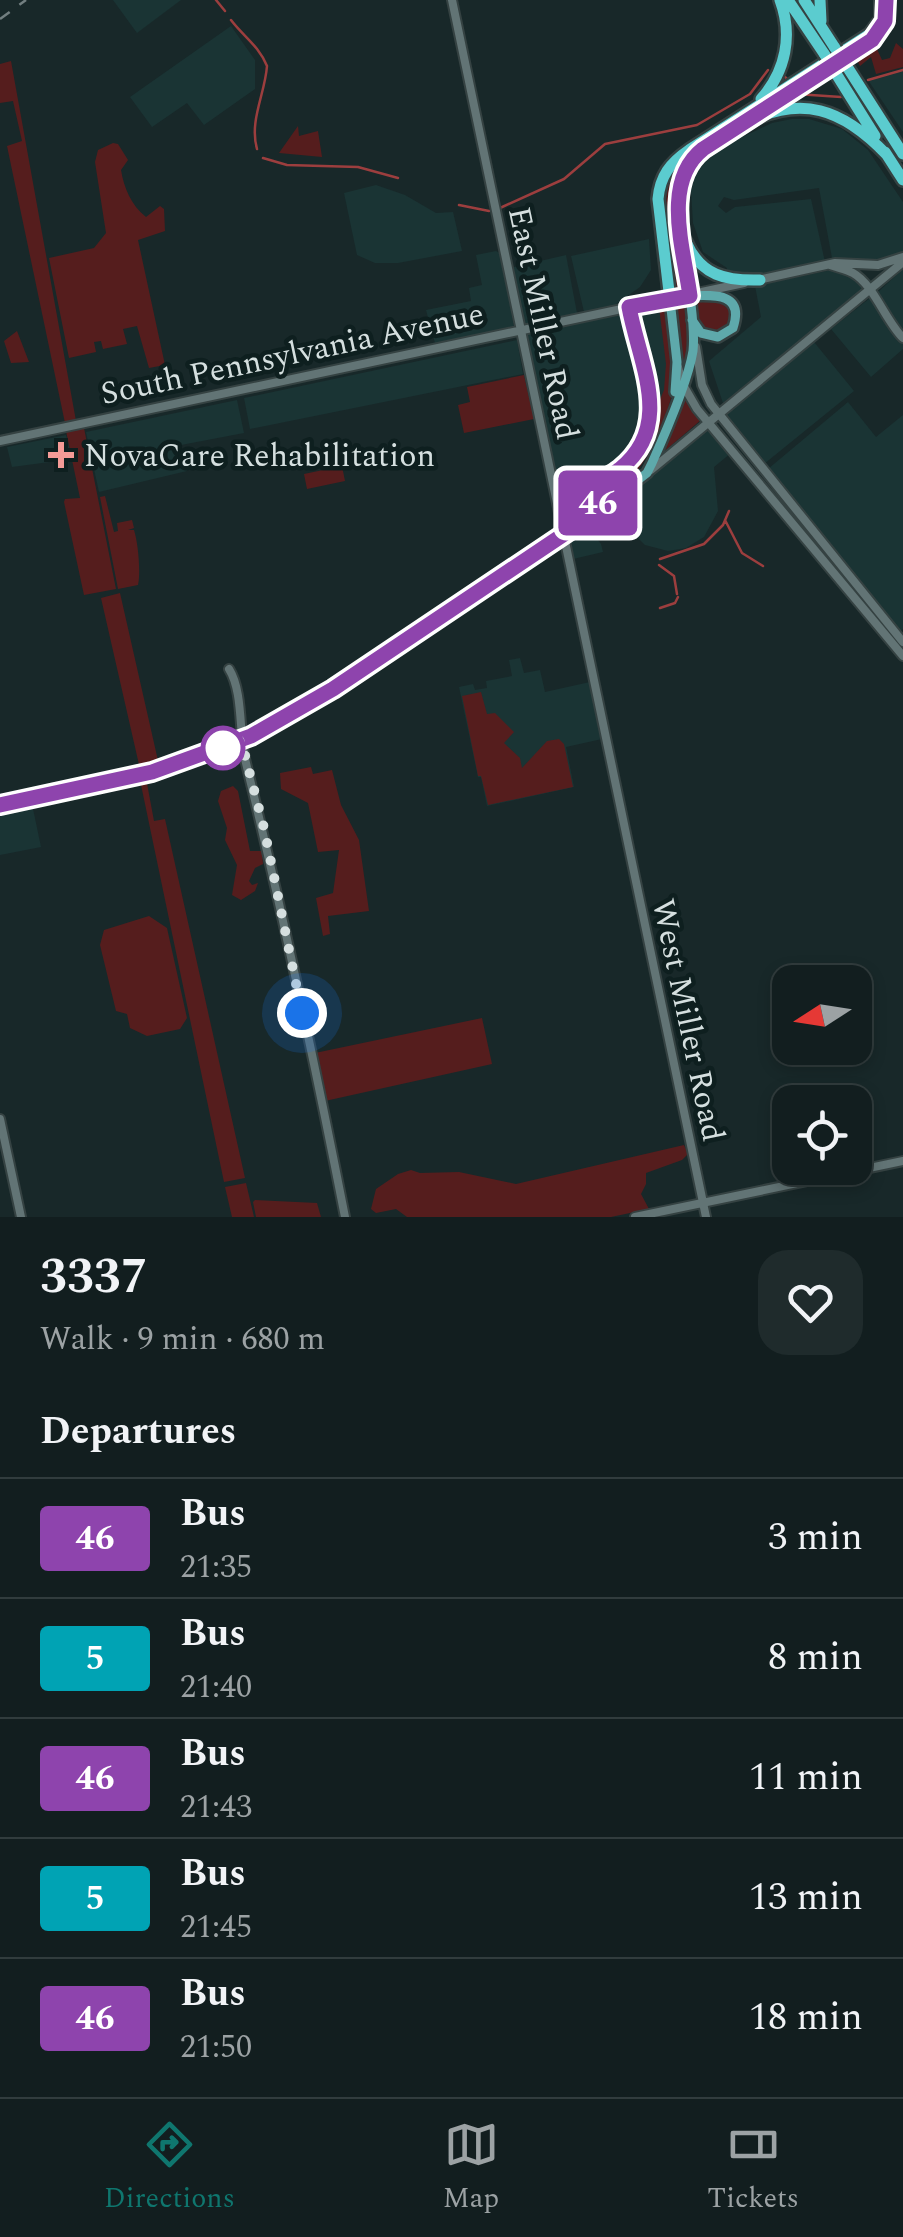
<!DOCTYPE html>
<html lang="en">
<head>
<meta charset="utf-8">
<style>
	:root { --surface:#121e1f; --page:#1f2b2c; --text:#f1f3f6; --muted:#9ca2a4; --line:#313c3d; --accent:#0f766e }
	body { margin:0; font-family:Spectral,serif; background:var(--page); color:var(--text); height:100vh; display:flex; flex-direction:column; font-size:38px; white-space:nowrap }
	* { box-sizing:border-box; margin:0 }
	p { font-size:32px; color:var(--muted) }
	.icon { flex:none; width:55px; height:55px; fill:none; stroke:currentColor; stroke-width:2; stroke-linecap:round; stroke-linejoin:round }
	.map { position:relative; height:1217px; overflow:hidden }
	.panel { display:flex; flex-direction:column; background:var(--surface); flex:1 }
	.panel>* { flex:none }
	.badge { padding:0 20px; border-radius:8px; font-size:35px; line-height:65px }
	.needle { width:65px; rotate:258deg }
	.fabs { position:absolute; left:772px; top:965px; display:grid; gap:20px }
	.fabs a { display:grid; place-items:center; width:100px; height:100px; border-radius:20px; background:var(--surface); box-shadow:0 5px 15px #0003,0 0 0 2px var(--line); font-size:50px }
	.you { position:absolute; width:50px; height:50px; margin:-25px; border:8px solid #fff; border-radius:50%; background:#1a73e8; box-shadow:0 0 0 15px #1a73e833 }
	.map>.badge { position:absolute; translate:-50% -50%; box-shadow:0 0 0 5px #fff }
	h2 { padding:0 40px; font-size:38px; line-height:90px }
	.round { display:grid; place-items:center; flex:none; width:105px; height:105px; border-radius:30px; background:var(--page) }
	.headline { display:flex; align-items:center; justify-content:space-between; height:170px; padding:0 40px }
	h1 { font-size:48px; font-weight:700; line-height:75px }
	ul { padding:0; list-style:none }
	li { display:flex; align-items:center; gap:30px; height:120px; padding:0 40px; border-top:2px solid var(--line) }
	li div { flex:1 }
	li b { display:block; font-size:38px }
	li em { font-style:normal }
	li .badge { min-width:110px; font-weight:700; text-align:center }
	.dock { display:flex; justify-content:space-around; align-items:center; height:140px; border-top:2px solid var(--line); background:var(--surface); font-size:28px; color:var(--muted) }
	.dock a { display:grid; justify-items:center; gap:5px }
	.dock .on { color:var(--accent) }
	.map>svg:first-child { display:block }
</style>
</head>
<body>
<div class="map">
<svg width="903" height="1217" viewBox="0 0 903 1217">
	<rect width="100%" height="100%" fill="#182829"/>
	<path fill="#1a3434" d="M113,0h68l-44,33z
		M231,26l24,34v29l-51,36 -17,-22 -35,24 -22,-30z
		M903,70v62l-35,-52z
		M792,119h17l33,10 26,21 35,52v53l-32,9 -39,-6 -13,-70 -85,12 -10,-3 -6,9 8,7 9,-6 76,-8 14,63 -73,15h-26l1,-9 -24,-16 -10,-29 -2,-32 5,-17 10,-13 28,-20 38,-18z
		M376,185l29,10 31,18 17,-1 9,39 -64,12h-23l-18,-8 -13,-62z
		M649,239l2,31 -11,17 -25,18 -31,7 -13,-56z
		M496,251l5,3 13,73 -79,16 -9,-33 45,-9 -2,-13 13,-3 -6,-30z
		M566,255l11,58 -54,11 -13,-56z
		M903,269v65l-11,-13 -15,-28z
		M831,270l26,8 5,12 -139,113 -14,-42 52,-44 -6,-31z
		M870,298l15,25 18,20v6l-32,28 -40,-48z
		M659,307h6l10,58 -25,87 -18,25 -38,33 -29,18 -40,-194z
		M517,340l6,34 -273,55 -6,-31z
		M814,342l40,49 -90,73 -38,-49z
		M237,400l7,33 -63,12 6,26 -88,21 -13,-60z
		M848,402l28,35 27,-22v214l-4,3 -131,-163z
		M710,429l21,24 -17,14 4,44 -14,26 -18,11 -18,3 -23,-6 -16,-16 -21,-6 -7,4 -9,-1 -3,2 12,16 2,8 -34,8 -2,-20z
		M66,435l6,24 -60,8 -5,-20z
		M520,658l4,15 16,-3 5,22 45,-10 12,57 -36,8 8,40 -87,19 -6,-29h-3l-19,-90 14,-3 2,6 12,-2 -1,-7 26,-5 -3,-16z
		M32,804l9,43 -41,8v-44z"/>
	<path fill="#551d1d" d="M896,43l7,6v18l-27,7 -5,-17 -11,9 -3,-6 20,-11 5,11 8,-2z
		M11,61l65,360 -11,2 -58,-277 15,-5 -9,-40 -13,2v-39z
		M298,126l1,10 19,-5 4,26 -43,-4z
		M113,143l5,1 10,16 -7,10c3,18 10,35 25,47l14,-11 4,3 1,22 -27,9 27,125 -16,3 -12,-42 -14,3 4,15 -24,5 -2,-8 -7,1 2,10 -27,6 -20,-100 45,-10 12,-15 -11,-71 3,-12z
		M698,150l-17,21 5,120 -13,3 -12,-89 8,-34z
		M720,297l13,13 -3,17 -19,8 -14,-11 -3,-22z
		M687,300l5,44 -8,29 -10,-70z
		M659,307l9,2c2,18 7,37 7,55 1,45 -30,118 -73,135l-6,-5 1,-8 23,-14 17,-18 27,-64 2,-26z
		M17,331l12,31 -18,1 -7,-22z
		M524,375l10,44 -70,14 -6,-28 12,-3 -3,-15z
		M682,389l19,31 -41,35z
		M84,428l32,161 -32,6 -20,-93 1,-3 15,-1 -14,-67z
		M342,466l3,15 -38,8 -3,-15z
		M105,496l9,36 4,-1 -1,-8 15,-3 2,8 -6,2h6c4,12 7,42 4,55l-20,4 -18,-92z
		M120,593l39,172 -19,4 -39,-171z
		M481,692l6,22 8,-1 19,19 -10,11 16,15 2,10 25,-27 12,-2 5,5 9,43 -85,18 -7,-29h-3l-16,-80z
		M311,767l2,7 19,-4 9,35 18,35 10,71 -41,5 2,18 -7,2 -7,-38 17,-5 6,-43 -21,2 -10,-49 -27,-14 -1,-16z
		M146,778l8,43 11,-2 80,359 -21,4 -84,-402z
		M233,786l5,5 12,60h12l1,13 -8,4 -6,13 3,4 6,-2 -3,8 -14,9 -9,-5 5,-30 -12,-25 2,-12 -9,-27 3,-10z
		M149,916l18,12 20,90 -7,11 -33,7 -17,-8 -3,-14 -11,-3 -16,-66 4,-15z
		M482,1018l10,46 -167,37 -10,-48z
		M684,1145l4,9 -6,6 -36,13v11l-5,10 8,15 -38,8h-204l-11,-8 -20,4 -5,-4 5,-20 22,-15 13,-4 9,3 39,-1 57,12z
		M246,1183l8,34h-22l-7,-30z
		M255,1200l62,3 4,14h-65l-3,-15z"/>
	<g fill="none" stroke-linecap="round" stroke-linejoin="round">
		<path stroke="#9c3e3e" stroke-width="2.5" d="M216,0l9,11
			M231,20c12,16 28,26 36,46 -2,28 -18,55 -10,83
			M785,77l3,3
			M868,80l35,-10
			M796,94l45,3
			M263,158l24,7 71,2 40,11
			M459,205l30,6
			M500,208l64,-29 41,-35 92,-19 53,-31 18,-24
			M725,520l17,33 21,13
			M660,559l44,-15 19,-19 6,-14
			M659,565l15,11 3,18
			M660,608l15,-5 3,-6"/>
		<g stroke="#354242" stroke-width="12">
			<path id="secondary" d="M452,0l254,1217
				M830,265c8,3 16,4 23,8 21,12 32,47 50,65
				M758,280l77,-17 43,2 25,-8
				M696,347l6,38 9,19 192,238
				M678,367l4,16 15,26 206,247
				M0,441l744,-158
				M651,470l252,-208
				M229,669c14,22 10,62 16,90 37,151 70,305 100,458
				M0,1119l21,98
				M635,1217l268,-56"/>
		</g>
		<g stroke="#354242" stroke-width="14">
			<path id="primary" d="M670,300l7,62 -2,30
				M0,805l169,-38 50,-18 55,-25 285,-183 88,-68 5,-10c13,-29 36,-81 41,-112 2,-18 -1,-37 -3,-55 23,-1 55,-4 43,32l-15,9 -17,-4 -9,-13"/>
		</g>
		<g stroke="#354242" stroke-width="16">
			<path id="highway" d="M788,0l37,55
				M804,0l31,48
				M820,0l1,21
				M846,65l57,89
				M835,72l40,64
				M761,99c25,-28 32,-64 19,-99
				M742,125c59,-32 101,-16 145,30
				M885,152l18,28
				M686,242c15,34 40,39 74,38
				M690,296c-6,-47 -30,-115 14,-148
				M670,300l-12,-101c2,-23 12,-36 31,-49l181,-116 11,-15v-19"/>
		</g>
		<use href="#secondary" stroke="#627475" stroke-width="8"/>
		<use href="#primary" stroke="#5ea9ab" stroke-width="9"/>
		<use href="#highway" stroke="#5bcccf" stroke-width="11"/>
		<path stroke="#727f80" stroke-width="2.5" stroke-dasharray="12 12" stroke-linecap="butt" d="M0,19l26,-19"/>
		<g stroke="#354242" stroke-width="16" stroke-linecap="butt">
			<path id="highway-bridge" d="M835,48l11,17
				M825,55l10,17"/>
		</g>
		<use href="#highway-bridge" stroke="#5bcccf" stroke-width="11"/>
	</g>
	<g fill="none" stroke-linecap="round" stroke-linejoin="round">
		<g stroke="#fff" stroke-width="22">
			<path id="line" d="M0,805l152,-33 99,-36 82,-47 270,-181 -8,-10 -1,-12c7,-7 18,-10 26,-17 55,-44 19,-106 9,-162l61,-11c-6,-46 -29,-114 13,-147l169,-109 13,-19 1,-21"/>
		</g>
		<use href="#line" stroke="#8e44ad" stroke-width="15"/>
		<path stroke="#d5dfdf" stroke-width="10" stroke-dasharray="0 18" d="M223,748l18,-8 23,88 38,185"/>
	</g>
	<path fill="#f59b97" stroke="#0e1f1f" stroke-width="4" d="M56 440h10v10h10v10h-10v10h-10v-10h-10v-10h10z"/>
	<circle fill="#fff" stroke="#8e44ad" stroke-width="5" cx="223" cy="748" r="20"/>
	<g text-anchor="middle" stroke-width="9" stroke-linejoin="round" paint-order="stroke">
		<g font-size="32" fill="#d5dfdf" stroke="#0e1f1f">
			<text transform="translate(544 323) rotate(78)" y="11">East Miller Road</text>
			<text transform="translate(292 353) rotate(-12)" y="11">South Pennsylvania Avenue</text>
			<text transform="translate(689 1020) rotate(78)" y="11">West Miller Road</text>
		</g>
		<g font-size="32" fill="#d5dfdf" stroke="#0e1f1f" text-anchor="start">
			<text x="84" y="466">NovaCare Rehabilitation</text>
		</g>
	</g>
</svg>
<div class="fabs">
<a><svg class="needle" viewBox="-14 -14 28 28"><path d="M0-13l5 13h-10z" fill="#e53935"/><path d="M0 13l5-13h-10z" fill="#9ca2a4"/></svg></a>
<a><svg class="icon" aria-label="locate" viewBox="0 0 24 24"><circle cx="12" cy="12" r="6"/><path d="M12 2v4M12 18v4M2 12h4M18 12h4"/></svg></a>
</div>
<div class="you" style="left:302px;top:1013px"></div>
<b class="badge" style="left:598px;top:503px;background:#8e44ad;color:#fff">46</b>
</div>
<section class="panel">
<div class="headline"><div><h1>3337</h1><p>Walk · 9 min · 680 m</p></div><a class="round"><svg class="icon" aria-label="heart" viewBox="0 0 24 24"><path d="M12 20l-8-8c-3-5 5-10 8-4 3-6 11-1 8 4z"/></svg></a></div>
<h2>Departures</h2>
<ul>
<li><span class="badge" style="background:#8e44ad;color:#fff">46</span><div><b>Bus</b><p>21:35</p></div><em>3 min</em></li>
<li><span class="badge" style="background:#00a3b4;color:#fff">5</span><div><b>Bus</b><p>21:40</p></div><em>8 min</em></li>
<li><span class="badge" style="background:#8e44ad;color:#fff">46</span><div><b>Bus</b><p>21:43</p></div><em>11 min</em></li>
<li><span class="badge" style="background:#00a3b4;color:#fff">5</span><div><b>Bus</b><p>21:45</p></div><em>13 min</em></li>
<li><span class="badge" style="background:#8e44ad;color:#fff">46</span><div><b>Bus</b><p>21:50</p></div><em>18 min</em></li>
</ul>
</section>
<nav class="dock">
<a class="on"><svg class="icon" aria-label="directions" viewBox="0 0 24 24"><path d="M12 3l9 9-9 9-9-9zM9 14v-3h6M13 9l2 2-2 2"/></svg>Directions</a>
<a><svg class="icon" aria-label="map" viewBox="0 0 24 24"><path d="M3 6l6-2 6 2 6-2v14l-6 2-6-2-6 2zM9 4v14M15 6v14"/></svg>Map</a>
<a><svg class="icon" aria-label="tickets" viewBox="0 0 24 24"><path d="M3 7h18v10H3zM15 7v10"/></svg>Tickets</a>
</nav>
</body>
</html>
